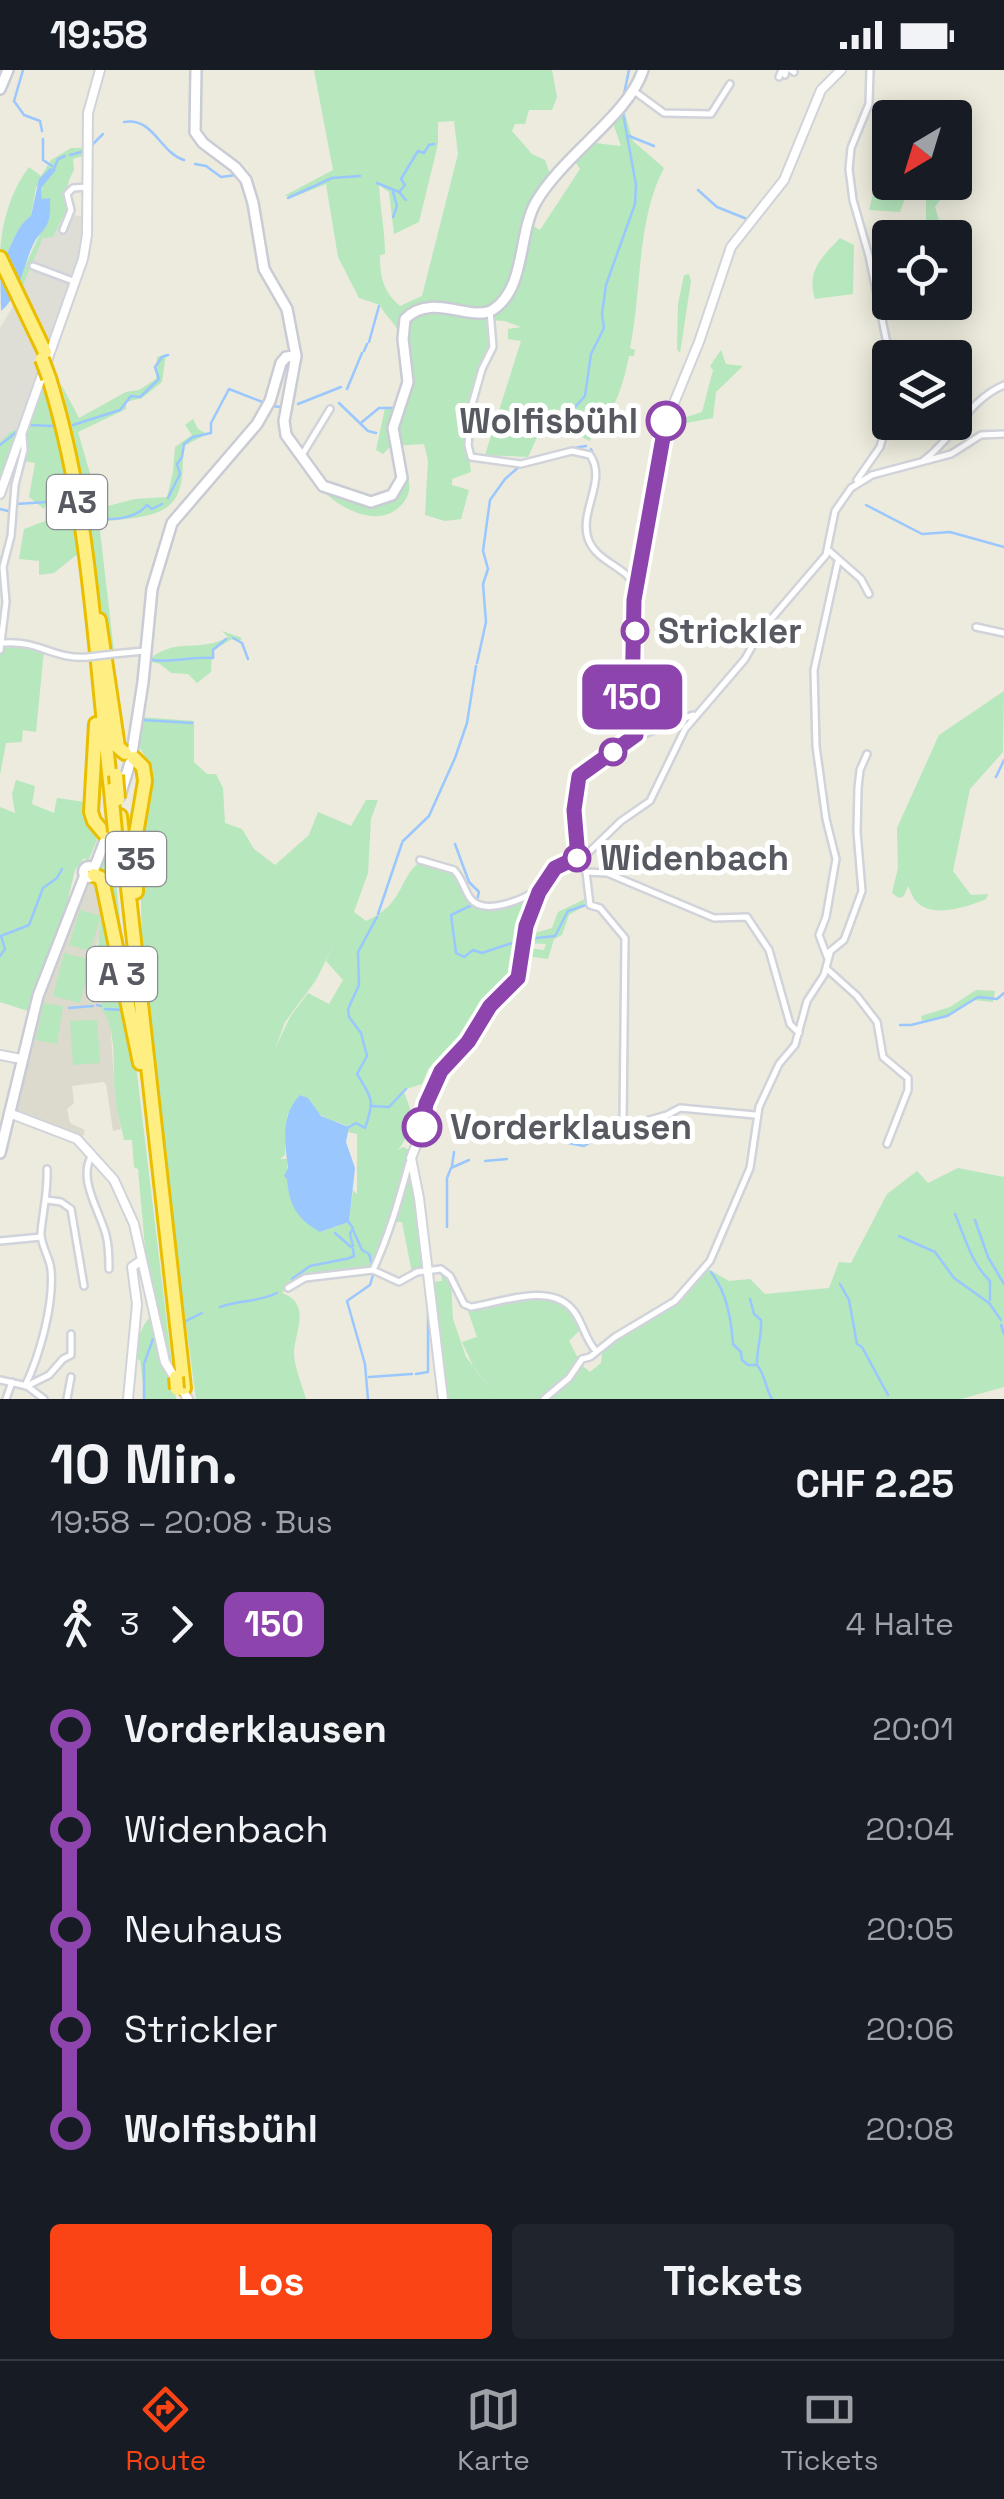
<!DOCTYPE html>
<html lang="de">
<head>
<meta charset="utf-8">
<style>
	:root { --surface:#171b24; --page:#20242c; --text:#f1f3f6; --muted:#9ea1a6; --line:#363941; --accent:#fa4415 }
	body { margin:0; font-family:"Space Grotesk",sans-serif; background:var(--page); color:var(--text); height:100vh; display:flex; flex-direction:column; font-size:38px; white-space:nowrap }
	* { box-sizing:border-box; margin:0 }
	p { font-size:32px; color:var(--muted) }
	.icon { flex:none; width:55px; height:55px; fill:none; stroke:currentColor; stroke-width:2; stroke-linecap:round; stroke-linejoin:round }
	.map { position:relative; height:1329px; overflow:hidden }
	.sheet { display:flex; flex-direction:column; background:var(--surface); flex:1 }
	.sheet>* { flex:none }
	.badge { padding:0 20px; border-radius:15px; font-size:35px; line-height:65px }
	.needle { width:65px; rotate:218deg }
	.buttons { position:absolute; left:872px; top:30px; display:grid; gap:20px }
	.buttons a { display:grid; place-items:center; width:100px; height:100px; border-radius:10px; background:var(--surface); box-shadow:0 5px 25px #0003; font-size:50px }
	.map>.badge { position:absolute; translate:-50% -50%; box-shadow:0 0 0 5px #fff }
	.legs { display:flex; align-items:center; gap:15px; height:110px; padding:0 50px; font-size:32px }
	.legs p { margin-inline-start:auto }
	.overview { display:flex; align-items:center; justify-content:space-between; height:170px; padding:0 50px }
	h1 { font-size:55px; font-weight:800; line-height:75px }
	.action { display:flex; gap:20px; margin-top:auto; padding:20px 50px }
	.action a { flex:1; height:115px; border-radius:10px; background:var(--accent); color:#fff; font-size:40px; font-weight:800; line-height:115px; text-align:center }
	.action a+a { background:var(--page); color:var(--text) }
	ul { padding:0 50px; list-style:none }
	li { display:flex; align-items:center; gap:35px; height:100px; font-size:38px }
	li i { display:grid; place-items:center; width:15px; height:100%; margin:0 12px; background:currentColor }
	li i::after { content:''; width:25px; height:25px; margin:-12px; border:8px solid; border-radius:50%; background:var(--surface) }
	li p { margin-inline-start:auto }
	li:first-child i { background:linear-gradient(#0000 50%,currentColor 0) }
	li:last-child i { background:linear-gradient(currentColor 50%,#0000 0) }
	.status { display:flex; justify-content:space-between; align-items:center; height:70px; padding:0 50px; background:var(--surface); direction:ltr }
	.status svg { height:28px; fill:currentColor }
	.tab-bar { display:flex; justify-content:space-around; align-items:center; height:140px; border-top:2px solid var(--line); background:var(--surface); font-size:28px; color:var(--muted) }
	.tab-bar a { display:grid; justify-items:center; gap:5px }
	.tab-bar .active { color:var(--accent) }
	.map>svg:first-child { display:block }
</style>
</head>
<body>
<div class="status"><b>19:58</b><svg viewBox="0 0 49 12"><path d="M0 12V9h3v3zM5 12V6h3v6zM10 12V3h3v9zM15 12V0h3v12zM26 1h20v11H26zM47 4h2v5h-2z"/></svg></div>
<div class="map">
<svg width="1004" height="1329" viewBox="0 0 1004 1329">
	<rect width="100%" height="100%" fill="#ecebdd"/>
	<path fill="#dfded6" d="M64,144l23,3v18l-63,191 -14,6 -10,10v-114l14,-23 29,-68h10z"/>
	<path fill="#dcdacc" d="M93,809l7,2 3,44 -7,22 1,20 13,51 5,77 6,34 -8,2 -7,-47 -3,-2 -31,4 2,17 -7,6 3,14 15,7 -3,10 -17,-10 -47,-16 -4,-6 27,-111 47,-115z"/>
	<path fill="#b6e7bd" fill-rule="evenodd" d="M314,0h238l5,27 -5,13h-23l-4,14h-10l-3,7 20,23 13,6 5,14 -19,28 -6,19 15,9 40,-61 -8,-12 14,-15 35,4 -8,-23 12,-9 8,27 31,27c-28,53 -22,123 -34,180l5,2 -1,6h-5c-8,38 -15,55 -40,85l-24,-14 -26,6 -11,24 -43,-2 36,-114 -13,-2v-10l13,-2 -16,-6 -15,-1c0,35 -8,40 -16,71 -6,23 -7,57 -3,81l-19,7v6l17,5 -8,29 -16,2 -20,-6 3,-54 -4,-17 -33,2 -8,8 -7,-4 9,-42 16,2c8,-26 9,-53 -3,-79 -4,-10 -13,-15 -18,-26l-21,-7 -21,-41 -12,-73 -30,12h-12l49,-26zM454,51l4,33 -36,142 -22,10c-17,-15 -20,-28 -20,-51l5,-1c0,-24 -5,-45 -6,-69l10,7 5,42 25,-12 19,-78v-22z
		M71,78h15v7l-13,4 1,11c-9,16 -8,26 -4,45h-6l-11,22 -10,1 -22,52 -4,-7 23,-49 9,-36 -7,2 -1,-12 4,-6 -9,5 -5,29c-17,11 -18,33 -31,47 0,-33 8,-68 29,-96l12,9 10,-16z
		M890,100v12l62,1 -17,24 9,29 -18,-5v-38h-19l-7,19 -31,-2 9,-37z
		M840,168l14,7 -1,49 -38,5c-9,-28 7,-42 25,-61z
		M689,204l2,7 -11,72 -3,-3 1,-46 6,-29z
		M721,280l5,14 17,2 -27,26 -3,26 -32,6 -3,-4 24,-8 11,-42 -3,-4z
		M166,284l-4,28 -20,16 -16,4v7l-48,23 22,76 35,-9 32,-2 6,-25 2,-25 17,-12 -7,-10 8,-6 5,10 9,5 -25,13c6,71 -24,68 -83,75l15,130h-6l-33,-212 -14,-56 18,34 47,-26 13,-2 17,-11 1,-22z
		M43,312c22,45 29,120 37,170l-26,21 -15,2v-14l-20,-2 5,-30 37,-14 -3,-23 -7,-1 -7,18 -15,-12 6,-34 -13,-2 2,-28z
		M24,356l-24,65v-49l10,-10z
		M406,403c5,11 5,20 -3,30 -22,27 -60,7 -79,-11l56,11z
		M222,561l20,7 -3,4 -7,-3 -20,12 -1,21 -14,11 -9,-9 -17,-1 -11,-9 -8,-2 -1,-4c27,-21 49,-5 77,-21z
		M23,574l21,6 -8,82 -13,-2 -1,12 -16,1 -6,32v-122l4,-8z
		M1004,621l-1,61 -33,37 -17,82 18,24 17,-1 -2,5c-18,8 -55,20 -70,2 -4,-4 -5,-10 -8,-15l-4,10 -5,2 -7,-5 6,-25 -1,-40 42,-93z
		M140,647l54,4v41l13,12h9l7,14 2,35 17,6 12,20 21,16 34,-30 9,-23 33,14 15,-26h12l-7,19 -3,54 -14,39 12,9c40,-17 32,-46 56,-60l31,10c8,8 10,19 16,28 12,18 54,3 68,-7l-20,84 -22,22 -28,43 -28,31 -10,-5 -7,17 -19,6c11,25 12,36 -5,60l5,-3 9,4c-6,20 -15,40 -20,61 -4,17 -6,37 -17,52 -12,17 -71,-1 -93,29 28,10 15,35 12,57 -1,14 8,35 12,49h-110l-35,-265 -19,-183 -2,-99 13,-82 -15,-25zM335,872l-9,19 17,19 -14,24 -21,-11 -18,24 -15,32 10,-27 31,-42zM300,1025c12,4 10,10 18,18 8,7 21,8 31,14l-1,5 9,2v60l-4,-4 -4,32 -29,10 -32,-43 -1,-30h-7l5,-4 2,-39z
		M16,710l19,6 -3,18 22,9 3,-15 28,4 1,14 11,24 -9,21 -4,-3 -9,12 -7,29 3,5 -37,109 -34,-11v-195l15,6 -3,-19z
		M111,762l13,128 -26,-93z
		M100,828l33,142 43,359h-31l-5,-39 -5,-1c1,-16 6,-37 21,-47l-11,-65 -7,-78 -4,-2 -2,-27h-8c-3,-15 -8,-31 -9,-47 -3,-27 3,-63 -14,-85 6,-14 -2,-25 -3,-39 -3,-25 6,-46 2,-71z
		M585,829l-1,7 -15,9 -7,20 -8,4 -6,20 -22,-3 1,-8 17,2 2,-6 -18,-1 -3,-7 27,-8 6,-16z
		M80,840l21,6 -11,35 -21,-6z
		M64,883l27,7 -11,43 -27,-7z
		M976,920l19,1 -2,11 -19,-2 -26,17 -26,4 -1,-5 29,-9z
		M43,933l20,3 -6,38 -21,-4z
		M97,950l3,43 -27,2 -3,-44z
		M411,1095l14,103 -13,5 -10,-51h-8z
		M958,1098l46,9v210l-43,12h-416l24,-20 10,-16 11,9 11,-9 2,-16 72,-44 33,-34 21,12 21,-2 15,15 64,-6 10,-26 12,1 36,-69 30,-23 11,12z
		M441,1200l10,13 2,36 13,38 28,36 -20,-25 -12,-26 15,-5 -10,-29 77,-12c19,4 29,16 37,33l-12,12 10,19 -11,16 -26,23h-98l-16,-126 4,1 1,8 9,-1z"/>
	<path fill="#9bc7ff" d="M50,98l6,2 -15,18 1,11 8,-1c0,7 1,17 -2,24 -2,7 -10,13 -13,19 -12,22 -14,54 -34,70l-1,-48c13,-14 14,-36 31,-47l8,-37z
		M300,1025l8,3 13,18 28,11 -3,15 9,26 -6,54 -29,10c-23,-13 -31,-27 -33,-53l-3,-3 4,-8c-3,-26 -8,-52 12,-73z"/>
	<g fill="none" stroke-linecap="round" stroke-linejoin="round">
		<path stroke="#9bc7ff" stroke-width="2.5" d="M23,0l-9,31 10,14 16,6 2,10
			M624,24l5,-24
			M124,52c30,-5 35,30 60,38
			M629,66l25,10
			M43,69v21l9,6
			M90,77l13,-13
			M70,85l15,-4
			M195,94l11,2 15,11 15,-2
			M54,99l4,-10 7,-3
			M377,113l22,9 7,8
			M698,120l19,17 30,12
			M393,122l4,14 -4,11
			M399,122l6,-7 -4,-6 17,-28 6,2 5,-8 5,-1
			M288,128l44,-20 28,-2
			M369,272l10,-36
			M364,281l3,-7
			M347,319l15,-36
			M339,333l29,28 8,2
			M298,334l43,-17
			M270,336l12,1
			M362,352l17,-14h15
			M28,355l25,1
			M73,355l47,-15 11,-14 9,1 19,-18 -4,-12 7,-10 6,-2
			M531,363c10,-11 22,-17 36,-17l18,-20 6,-42 13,-26 -2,-14 4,-29 29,-81 1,-19 -13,-72 4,-7
			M0,375l19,-15
			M568,379l18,-3
			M591,379l1,2
			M168,428l12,-24 -3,-10 5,-7 2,-13 9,-7 18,-4v-10l18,-34 36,14
			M16,434l31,-2
			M866,435l56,29
			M0,439l8,2 3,-4
			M91,447c17,4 44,3 56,-12l5,4 10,-5
			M923,464l27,-2 54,15
			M233,568l9,5 6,16
			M153,590c22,3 38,-4 60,-2v-8l13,-11
			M477,593l9,-41 -3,-38 5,-15 -5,-18 7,-51 15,-21 15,-13
			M141,650l51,3
			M996,707l8,-17
			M403,771l26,-25 26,-58 12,-35 9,-57
			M455,774l14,38 10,10 -2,8
			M472,835l-21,10 5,38 8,4 9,-7 9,3 36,-12
			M378,844l24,-71
			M527,869l28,-3 13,-25 18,-6
			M0,886l5,-7 -4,-13 28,-11 14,-37 14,-10 5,-9
			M97,935l4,1
			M69,938l24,-2
			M105,939l18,1
			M900,955h11l36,-9 31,-19 19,2 7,-6
			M372,1036l17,1 17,-18
			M346,1059l10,-6 9,5c10,-28 7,-30 -8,-54l10,-18 -6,-23 -12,-16 -1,-8 11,-24 -1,-33 19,-35
			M563,1072l21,4 22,-13
			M485,1091l22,-2
			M452,1096l2,-14
			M955,1144c10,23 16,49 35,67v19
			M347,1150l6,8 -3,6 3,12
			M975,1150l13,37 16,27
			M447,1157v-49l4,-10 18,-8
			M353,1160l9,20 7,4 3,11
			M335,1163l16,14
			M899,1166l36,16 19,26 35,25 12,17
			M347,1189l7,-3 -1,-7
			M711,1202c16,21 20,46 22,72l8,8 1,8 6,5h9c9,11 8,23 15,34
			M292,1209l18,-13 35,-7
			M840,1214l9,16 8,44 5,3 26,48
			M750,1229l4,15 7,6c1,16 -4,28 -4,43
			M220,1237c19,-7 39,-5 57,-14
			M186,1251l16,-8
			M1001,1255l3,9
			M416,1304l12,-2v-70
			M369,1307l43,-3
			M144,1329v-35l9,-25
			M368,1329l-3,-35 -18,-63 23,-16 3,-10"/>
		<g stroke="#d1d3da" stroke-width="10">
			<path id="minor" d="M791,0l3,2
				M870,0l-1,34 -18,44 -2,21 4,31 16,56 21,102
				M785,5l1,-5
				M779,7l3,-7
				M634,21l30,22 47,1 19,-30
				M63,160l8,-20 -4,-16 6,-6 14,-1
				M33,196l40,15
				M490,241l3,36 -11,22 -11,39 -3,37 3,12 50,7 51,-13 18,4c18,26 -13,58 -1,86 9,21 35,25 46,44
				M302,385l28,-46
				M924,390c30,-22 44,-60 80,-75
				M857,410l23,-33 10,-35
				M828,480l33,29 8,15
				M976,557l28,6
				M4,573c35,-3 50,17 84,14
				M0,580l6,-48 -3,-35 8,-31 4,-51 9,-35 -1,-14
				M113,584l31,-3
				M634,668l59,-23
				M578,787l12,-6 31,-30 29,-20 35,-72 60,-70 15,-27 66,-77 9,-44 16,-23 21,-13 79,-21 30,-19 23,-1
				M575,789l11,13 21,1 107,45 33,-1 22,33 21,74 9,9
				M420,790l34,10c8,8 10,19 16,28 14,19 54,1 68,-9
				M586,802l4,33 10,3 25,30 -2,186 5,2 39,-11 13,-7 75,7
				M828,883l16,-13 18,-49 -5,-59 1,-44 2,-18 7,-16
				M828,889l-9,-24 7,-18 10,-58 -10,-40 -10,-73 -2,-76 24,-109
				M827,899l30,27 20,26 6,35 25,21v12l-21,54
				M92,1085c-15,24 8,56 14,80 3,11 3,22 3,34
				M47,1130l14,2 10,7 13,77
				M0,1171l41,-4
				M373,1200l26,12 18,-10 24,-3 9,7 14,28 7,3c29,-4 78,-25 101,2 11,12 12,29 24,42
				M288,1218l17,-10 68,-8c16,-35 26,-70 36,-107
				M0,1310l27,6 17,13
				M25,1316c15,-31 29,-82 26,-116 -1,-13 -11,-25 -10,-38 2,-21 7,-41 6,-63
				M27,1316l22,-11 14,-16 8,-4v-21
				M6,1329l6,-17
				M67,1329l4,-22
				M544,1329l25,-21 13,-19 8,-2 25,-20 60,-36 35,-40 40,-93 9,-61 20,-43 16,-19 12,-44 17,-26 6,-22"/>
		</g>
		<g stroke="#d1d3da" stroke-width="12">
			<path id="tertiary" d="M0,424l83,-235 4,-24 1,-122 12,-43
				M0,985l21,4
				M9,1043l68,26 37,41 20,44 31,138 23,37
				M128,1329l9,-95 -5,-37 10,-7
				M443,1329l-24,-201 -8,-40 10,-25 5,-29 11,-27 35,-39 17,-32 29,-28 5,-40 11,-37 21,-33 23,-11 -4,-47 5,-35 57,-40 -4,-31 2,-101 33,-183 32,-78 32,-95 53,-67 37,-90 20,-20"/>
		</g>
		<g stroke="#c9ccd4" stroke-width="14">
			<path id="secondary" d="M196,0l-1,62 8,11 32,24 11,13 7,23 11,66 23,40 9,47 -12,65 2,14 37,51 48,16 21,-7 10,-17 -9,-50 15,-46 -5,-43 2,-20c27,-28 68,5 89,-10 32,-22 24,-76 42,-107 27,-47 93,-87 107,-132
				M0,19l8,-19
				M132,683l11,-71 9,-93 20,-66 85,-99 13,-23 11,-38 5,-6 10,-1
				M120,726l10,-33
				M83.5 802a5.5 5.5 0 1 1 11 0a5.5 5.5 0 1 1-11 0Z
				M94,799l15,-39
				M0,1083l38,-157 47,-121"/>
		</g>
		<g stroke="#eabe00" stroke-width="18">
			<path id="motorway" d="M0,188l45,94
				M49,308c41,132 46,275 62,412
				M99,550l19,127 7,6
				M96,654l-5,88 3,9 10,12
				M134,688l9,9 2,14 -9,53v58
				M120,746l64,572
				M94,805l7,3 2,6 37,179"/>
		</g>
		<use href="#minor" stroke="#fff" stroke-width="5"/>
		<use href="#tertiary" stroke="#fff" stroke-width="8"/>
		<use href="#secondary" stroke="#fff" stroke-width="9"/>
		<use href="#motorway" stroke="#ffef82" stroke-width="12"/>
		<g stroke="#d1d3da" stroke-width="10" stroke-linecap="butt">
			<path id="minor-bridge" d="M88,587l25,-3"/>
		</g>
		<g stroke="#eabe00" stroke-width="18" stroke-linecap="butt">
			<path id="motorway-bridge" d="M42,289l7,19
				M116,705l2,24
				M111,720l4,42
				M176,1307l1,12"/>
		</g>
		<use href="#minor-bridge" stroke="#fff" stroke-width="5"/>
		<use href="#motorway-bridge" stroke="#ffef82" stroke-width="12"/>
	</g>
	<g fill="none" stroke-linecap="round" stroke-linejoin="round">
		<g stroke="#fff" stroke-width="22">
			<path id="line-1" d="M422,1057l4,-23 15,-33 27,-29 22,-36 28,-28 8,-52 13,-34 16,-24 23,-11 -4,-47 5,-34 57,-41 -4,-31 2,-104 32,-179"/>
		</g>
		<use href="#line-1" stroke="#8e44ad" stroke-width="15"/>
	</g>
	<g fill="#fff" stroke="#8e44ad" stroke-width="5">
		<circle cx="666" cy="351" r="18"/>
		<circle cx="635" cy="561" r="12"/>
		<circle cx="613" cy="682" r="12"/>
		<circle cx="577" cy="788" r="12"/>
		<circle cx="422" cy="1057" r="18"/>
	</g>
	<g text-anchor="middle" stroke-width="10" stroke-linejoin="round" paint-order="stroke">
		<g fill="#fff" stroke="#898c90" stroke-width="2.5">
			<rect x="47" y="405" width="60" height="54" rx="8"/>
			<rect x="106" y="762" width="60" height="54" rx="8"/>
			<rect x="87" y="877" width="70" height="54" rx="8"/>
		</g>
		<g font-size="32" font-weight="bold" fill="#575a61">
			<text x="77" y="443">A3</text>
			<text x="136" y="800">35</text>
			<text x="122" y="915">A 3</text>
		</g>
		<g font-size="35" font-weight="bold" fill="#575a61" stroke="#fff" text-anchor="start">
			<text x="638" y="363" text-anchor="end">Wolfisbühl</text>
			<text x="658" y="573">Strickler</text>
			<text x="600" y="800">Widenbach</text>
			<text x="450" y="1069">Vorderklausen</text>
		</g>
	</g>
</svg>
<div class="buttons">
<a><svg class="needle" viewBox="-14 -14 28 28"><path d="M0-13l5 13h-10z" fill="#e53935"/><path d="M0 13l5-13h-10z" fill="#9ea1a6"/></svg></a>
<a><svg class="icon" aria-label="locate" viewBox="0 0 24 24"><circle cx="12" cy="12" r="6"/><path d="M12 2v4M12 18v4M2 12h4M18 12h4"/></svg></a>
<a><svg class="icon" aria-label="layers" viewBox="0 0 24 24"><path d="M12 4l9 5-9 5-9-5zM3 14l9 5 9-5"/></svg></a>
</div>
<b class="badge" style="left:632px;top:627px;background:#8e44ad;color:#fff">150</b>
</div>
<section class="sheet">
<div class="overview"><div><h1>10 Min.</h1><p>19:58 – 20:08 · Bus</p></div><b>CHF 2.25</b></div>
<div class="legs"><svg class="icon" aria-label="walk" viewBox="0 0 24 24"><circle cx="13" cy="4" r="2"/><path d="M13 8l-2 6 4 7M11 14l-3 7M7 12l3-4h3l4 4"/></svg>3<svg class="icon" aria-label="forward" viewBox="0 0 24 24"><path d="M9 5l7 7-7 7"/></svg><b class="badge" style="background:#8e44ad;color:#fff">150</b><p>4 Halte</p></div>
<ul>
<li><i style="color:#8e44ad"></i><b>Vorderklausen</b><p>20:01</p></li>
<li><i style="color:#8e44ad"></i><span>Widenbach</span><p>20:04</p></li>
<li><i style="color:#8e44ad"></i><span>Neuhaus</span><p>20:05</p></li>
<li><i style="color:#8e44ad"></i><span>Strickler</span><p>20:06</p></li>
<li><i style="color:#8e44ad"></i><b>Wolfisbühl</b><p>20:08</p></li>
</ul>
<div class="action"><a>Los</a><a>Tickets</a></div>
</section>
<nav class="tab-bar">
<a class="active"><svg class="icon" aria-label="directions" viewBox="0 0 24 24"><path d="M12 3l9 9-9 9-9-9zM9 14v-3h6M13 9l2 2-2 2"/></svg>Route</a>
<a><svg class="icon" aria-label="map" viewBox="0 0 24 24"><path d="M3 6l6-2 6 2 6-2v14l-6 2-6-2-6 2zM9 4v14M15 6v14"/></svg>Karte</a>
<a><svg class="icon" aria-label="tickets" viewBox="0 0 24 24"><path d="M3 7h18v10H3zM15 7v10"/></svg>Tickets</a>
</nav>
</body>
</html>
